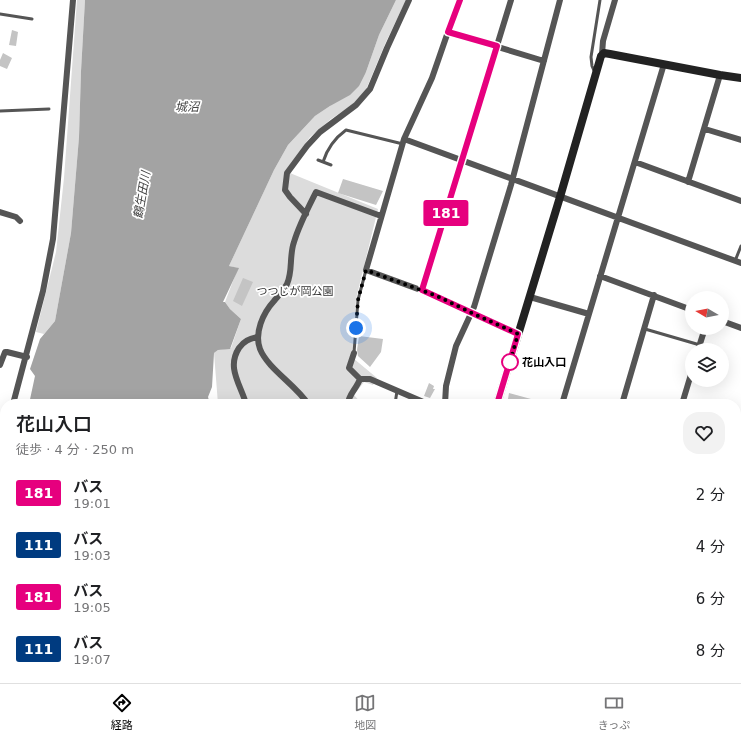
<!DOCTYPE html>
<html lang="ja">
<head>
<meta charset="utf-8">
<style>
	:root { --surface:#fff; --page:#f2f2f2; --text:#202124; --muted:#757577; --line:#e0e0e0; --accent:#000 }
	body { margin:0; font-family:"DejaVu Sans","Noto Sans JP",sans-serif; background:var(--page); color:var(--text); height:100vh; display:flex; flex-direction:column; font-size:15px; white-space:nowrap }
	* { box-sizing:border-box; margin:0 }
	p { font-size:13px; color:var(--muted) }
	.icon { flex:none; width:22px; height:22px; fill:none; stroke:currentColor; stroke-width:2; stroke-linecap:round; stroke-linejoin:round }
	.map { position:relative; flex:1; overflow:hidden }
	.drawer { position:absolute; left:0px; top:399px; width:741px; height:284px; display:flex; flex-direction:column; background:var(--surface); border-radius:16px 16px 0 0; box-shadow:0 4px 16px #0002 }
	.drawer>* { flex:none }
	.badge { padding:0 8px; border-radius:3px; font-size:14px; line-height:26px }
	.needle { width:26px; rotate:280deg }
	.buttons { position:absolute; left:685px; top:291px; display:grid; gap:8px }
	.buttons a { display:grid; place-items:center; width:44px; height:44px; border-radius:50%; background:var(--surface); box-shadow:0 4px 16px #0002; font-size:20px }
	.you { position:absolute; width:20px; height:20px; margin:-10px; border:3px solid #fff; border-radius:50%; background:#1a73e8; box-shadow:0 0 0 6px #1a73e833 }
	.map>.badge { position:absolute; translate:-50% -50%; box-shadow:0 0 0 2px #fff }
	.round { display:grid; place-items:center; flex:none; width:42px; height:42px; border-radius:16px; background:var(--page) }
	.summary { display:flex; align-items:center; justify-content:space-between; height:68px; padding:0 16px }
	h1 { font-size:19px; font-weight:600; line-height:30px }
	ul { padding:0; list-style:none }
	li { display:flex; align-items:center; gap:12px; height:52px; padding:0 16px }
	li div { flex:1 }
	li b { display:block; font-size:15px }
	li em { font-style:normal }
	li .badge { min-width:44px; font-weight:700; text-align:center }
	.dock { display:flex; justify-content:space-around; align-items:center; height:56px; border-top:1px solid var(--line); background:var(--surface); font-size:11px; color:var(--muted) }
	.dock a { display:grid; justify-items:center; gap:2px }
	.dock .on { color:var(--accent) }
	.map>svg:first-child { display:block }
</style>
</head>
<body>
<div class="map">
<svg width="741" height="683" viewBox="0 0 741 683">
	<rect width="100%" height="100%" fill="#fff"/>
	<path fill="#dcdcdc" d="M77,0h8l-4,71 -2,66 -8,96 -16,88 -11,13 -8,-2 20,-80 8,-74z
		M396,0h10l-21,44 -20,48 -13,13 -21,14 -21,18 -25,34 93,38 -22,90 -3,59 24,20 -4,7 -9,-3 -10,13 8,9h-144l-4,-51 4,-3 13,-2 10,-29 -11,-10 -5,-7 13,-34 -9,-2 45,-96 14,-25 27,-29 15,-10 36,-34 13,-37z
		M235,678h127l2,5h-128z
		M579,678h51l-7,5h-50z"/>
	<path fill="#a3a3a3" d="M85,0h311l-17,35 -13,37 -7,14 -9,9 -20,11 -15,10 -27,29 -14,25 -45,96 10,2 -16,34h2l5,7 11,10 -11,30 -12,1 -4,3 -2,34 -4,10 2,7h-181l6,-28 -5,-7 10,-30 15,-18 16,-88 8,-96 2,-66z
		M28,678h198l1,5h-203l4,-2z"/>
	<path fill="#c4c4c4" d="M12,30l6,2 -2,14 -7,-1z
		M3,53l9,5 -5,11 -7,-3v-6z
		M343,179l40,12 -7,14 -38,-12z
		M243,278l10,4 -11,24 -9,-5z
		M359,336l24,3 -2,13 -11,15 -12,-11 -1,-6z
		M429,383l5,3 -1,3h2l-5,9 -6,-2z
		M509,393l22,6 -2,5 -21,-5z"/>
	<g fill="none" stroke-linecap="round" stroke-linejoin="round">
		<path stroke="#555" stroke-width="3" d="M0,14l32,5
			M595,73l-3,-7 -1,-9 9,-57
			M0,111l49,-2
			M318,160l13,5
			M323,162c4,-13 12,-24 23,-32l57,14
			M735,261l6,-15
			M645,329l55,16
			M354,353l4,-53 8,-30
			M395,404l2,-13"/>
		<path stroke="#555" stroke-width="6" d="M459,0l-27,78 -28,61 -38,131 71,26 35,17 46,21
			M448,32l96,29
			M602,54l1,-13 12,-41
			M705,129l36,11
			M404,139l337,124
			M635,162l106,39
			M688,182l32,-107
			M0,212l16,5 4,4
			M306,214l-16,-17 -5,-7 2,-17 20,-27 13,-14 36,-27 14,-16 17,-41 22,-48
			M600,276l92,34
			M422,290l89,-290
			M530,297l59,17
			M722,321l19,7
			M698,350l7,-22
			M354,353l-5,15 11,11h10l58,25
			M0,365l5,-13h2l20,5
			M13,404l30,-113 10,-52 20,-239
			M246,404c-5,-19 -20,-36 -7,-56 5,-7 10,-9 18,-11
			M308,404c-12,-19 -40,-35 -48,-55 -6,-16 3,-36 14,-48 5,-6 9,-10 13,-17 6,-13 2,-28 7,-42 5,-17 14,-34 22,-50l65,24
			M348,404c0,-9 9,-16 12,-25
			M445,404l1,-18 10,-40 18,-39 37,-122 49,-185
			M562,404l102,-340
			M622,404l32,-109
			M682,404l10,-33
			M736,437l5,-17
			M0,477l5,1
			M736,544l5,1
			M736,621l5,4
			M16,678v5
			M237,678l2,5
			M251,678l2,5
			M455,678l7,5
			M332,679l7,4"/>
		<path stroke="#222" stroke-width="8" d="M497,404l63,-207 41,-141 3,-3 6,1 110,21 21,3
			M722,678l6,5"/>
	</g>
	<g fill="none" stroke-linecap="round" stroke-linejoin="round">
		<g stroke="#fff" stroke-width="9">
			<path id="line" d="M460,0l-12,32 49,14 -75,244 96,44 -21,70"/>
		</g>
		<use href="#line" stroke="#e6007e" stroke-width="6"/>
		<path stroke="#000" stroke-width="4" stroke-dasharray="0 7.2" d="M356,328l2,-28 8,-30 71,26 35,17 46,21 -8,28"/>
	</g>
	<circle fill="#fff" stroke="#e6007e" stroke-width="2" cx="510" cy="362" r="8"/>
	<g text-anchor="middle" stroke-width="3.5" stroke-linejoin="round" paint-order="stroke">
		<g font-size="11" fill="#333" stroke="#fff">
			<text x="295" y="295">つつじが岡公園</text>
		</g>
		<g font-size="11" font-weight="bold" fill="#000" stroke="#fff" text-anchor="start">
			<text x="522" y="366">花山入口</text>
		</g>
		<g font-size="12" font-style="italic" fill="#444" stroke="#fff">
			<text x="187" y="111">城沼</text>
			<text transform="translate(142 195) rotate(-80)" y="4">鶴生田川</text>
		</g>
	</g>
</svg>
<div class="buttons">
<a><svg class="needle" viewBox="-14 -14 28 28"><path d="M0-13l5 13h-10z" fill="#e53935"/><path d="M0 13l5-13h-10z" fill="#757577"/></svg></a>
<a><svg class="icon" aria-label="layers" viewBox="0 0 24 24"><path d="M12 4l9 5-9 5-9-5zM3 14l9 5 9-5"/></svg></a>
</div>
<div class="you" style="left:356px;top:328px"></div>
<b class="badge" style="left:446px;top:213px;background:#e6007e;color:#fff">181</b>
<section class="drawer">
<div class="summary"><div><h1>花山入口</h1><p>徒歩 · 4 分 · 250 m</p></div><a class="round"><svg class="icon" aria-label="heart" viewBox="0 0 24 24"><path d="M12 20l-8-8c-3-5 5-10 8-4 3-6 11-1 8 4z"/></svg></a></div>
<ul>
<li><span class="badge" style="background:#e6007e;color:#fff">181</span><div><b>バス</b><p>19:01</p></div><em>2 分</em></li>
<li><span class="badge" style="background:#003b80;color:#fff">111</span><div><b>バス</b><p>19:03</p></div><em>4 分</em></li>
<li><span class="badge" style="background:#e6007e;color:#fff">181</span><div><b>バス</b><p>19:05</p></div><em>6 分</em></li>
<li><span class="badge" style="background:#003b80;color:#fff">111</span><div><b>バス</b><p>19:07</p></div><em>8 分</em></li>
</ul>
</section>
</div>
<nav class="dock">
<a class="on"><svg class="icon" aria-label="directions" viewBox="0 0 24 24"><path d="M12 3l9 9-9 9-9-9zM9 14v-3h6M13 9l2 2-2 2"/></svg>経路</a>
<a><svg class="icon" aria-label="map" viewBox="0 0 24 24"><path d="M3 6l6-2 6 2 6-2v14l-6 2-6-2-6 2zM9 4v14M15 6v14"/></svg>地図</a>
<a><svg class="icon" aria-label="tickets" viewBox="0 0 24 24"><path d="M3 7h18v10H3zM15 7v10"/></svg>きっぷ</a>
</nav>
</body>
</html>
